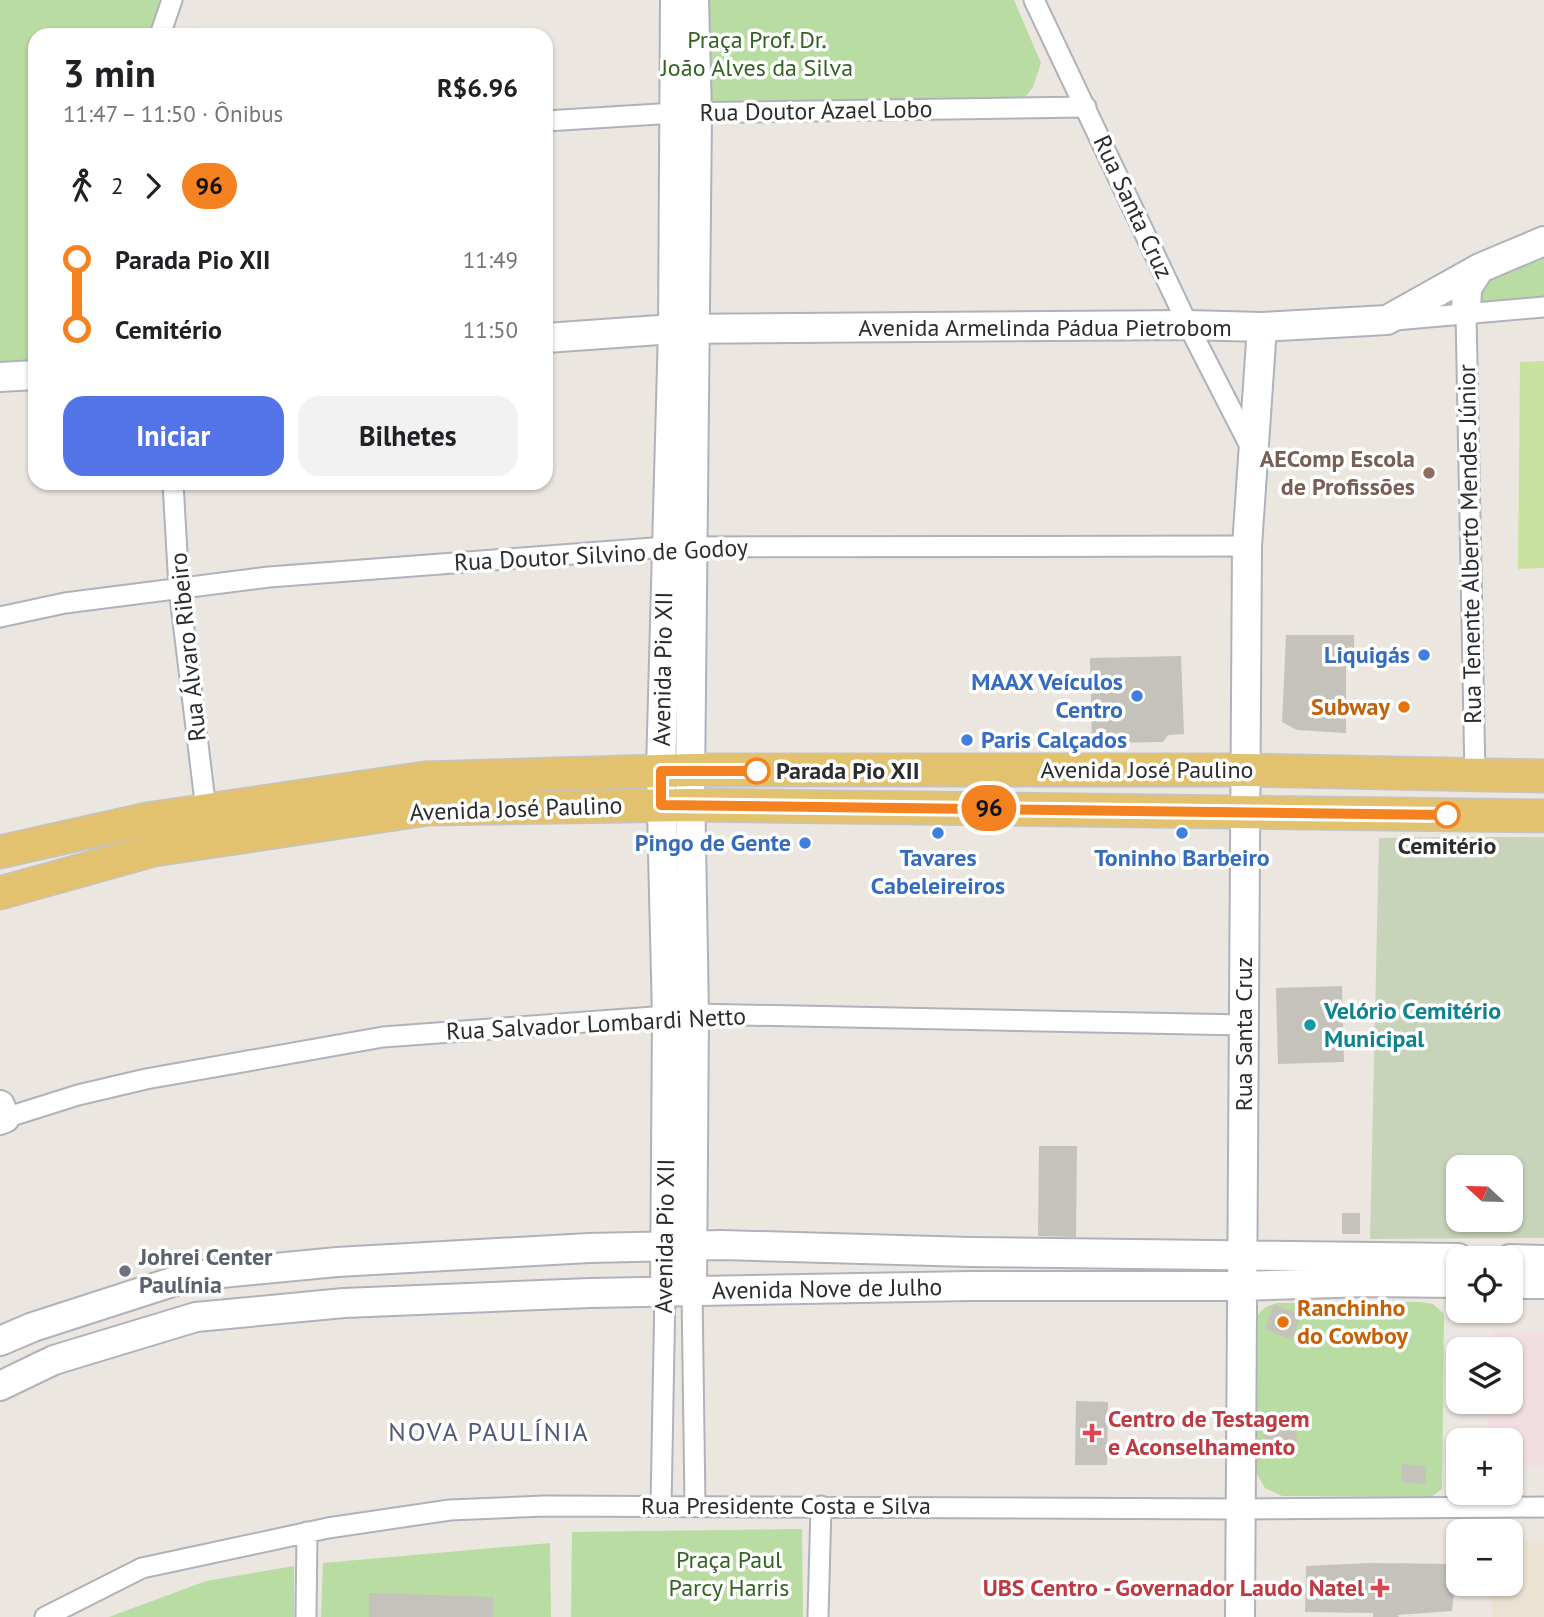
<!DOCTYPE html>
<html lang="pt">
<head>
<meta charset="utf-8">
<style>
	:root { --surface:#fff; --page:#f2f2f2; --text:#202124; --muted:#757577; --accent:#5274e7 }
	body { margin:0; font-family:"PT Sans",sans-serif; background:var(--page); color:var(--text); height:100vh; display:flex; flex-direction:column; font-size:26px; white-space:nowrap }
	* { box-sizing:border-box; margin:0 }
	p { font-size:23px; color:var(--muted) }
	.icon { flex:none; width:38px; height:38px; fill:none; stroke:currentColor; stroke-width:2; stroke-linecap:round; stroke-linejoin:round }
	.map { position:relative; flex:1; overflow:hidden }
	.sheet { position:absolute; left:28px; top:28px; width:525px; height:462px; display:flex; flex-direction:column; background:var(--surface); border-radius:21px; box-shadow:0 2px 5px #0004 }
	.sheet>* { flex:none }
	.badge { padding:0 14px; border-radius:23px; font-size:24px; line-height:46px }
	.needle { width:46px; rotate:292deg }
	.tools { position:absolute; left:1446px; top:1155px; display:grid; gap:14px }
	.tools a { display:grid; place-items:center; width:77px; height:77px; border-radius:14px; background:var(--surface); box-shadow:0 2px 5px #0004; font-size:35px }
	.map>.badge { position:absolute; translate:-50% -50%; box-shadow:0 0 0 4px #fff }
	.legs { display:flex; align-items:center; gap:10px; height:77px; padding:0 35px; font-size:23px }
	.legs p { margin-inline-start:auto }
	.head { display:flex; align-items:center; justify-content:space-between; height:119px; padding:0 35px }
	h1 { font-size:38px; font-weight:600; line-height:52px }
	.cta { display:flex; gap:14px; margin-top:auto; padding:14px 35px }
	.cta a { flex:1; height:80px; border-radius:21px; background:var(--accent); color:#fff; font-size:28px; font-weight:600; line-height:80px; text-align:center }
	.cta a+a { background:var(--page); color:var(--text) }
	ul { padding:0 35px; list-style:none }
	li { display:flex; align-items:center; gap:24px; height:70px; font-size:26px }
	li i { display:grid; place-items:center; width:10px; height:100%; margin:0 9px; background:currentColor }
	li i::after { content:''; width:18px; height:18px; margin:-9px; border:5px solid; border-radius:50%; background:var(--surface) }
	li p { margin-inline-start:auto }
	li:first-child i { background:linear-gradient(#0000 50%,currentColor 0) }
	li:last-child i { background:linear-gradient(currentColor 50%,#0000 0) }
	.map>svg:first-child { display:block }
</style>
</head>
<body>
<div class="map">
<svg width="1544" height="1617" viewBox="0 0 1544 1617">
	<rect width="100%" height="100%" fill="#ece6e0"/>
	<path fill="#ebe2d1" d="M1510,1541h34v76h-52l-1,-33h19z"/>
	<path fill="#f1dee0" d="M1544,1331v135h-34v-26h-23l2,-38h21v-53h-18l1,-17z"/>
	<path fill="#b9dca2" d="M0,0h174l-12,35h-127v340l-35,2z
		M701,0h313l27,63 -8,24 -11,14 -320,7z
		M1544,255v44l-72,5 5,-21z
		M1420,1302l13,2 11,10 -2,175 -11,8 -149,-1 -17,-8 -10,-17v-152c6,-10 12,-14 23,-16z
		M802,1529l1,88h-232l1,-85z
		M550,1543l1,74h-230l2,-54z
		M294,1566v51h-185l97,-36z"/>
	<path fill="#c7d4b9" fill-rule="evenodd" d="M1446,837h98v401l-174,1 9,-401zM1458,1167h52v53h-52z"/>
	<path fill="#c9e29f" d="M1544,361v207l-26,1 2,-207z"/>
	<path fill="#c5c1bb" d="M1286,635h68v24l-8,1v73l-49,-3 -15,-8z
		M1181,656l3,78 -16,1 -5,7 -71,1 -2,-85z
		M1342,986l2,76 -66,2 -2,-76z
		M1039,1146h38l-1,91 -38,-1z
		M1342,1213h18v21h-18z
		M1274,1305l27,10 -9,25 -27,-11z
		M1076,1401l32,1 -1,63h-32z
		M1296,1420l1,36h-32l-1,-35z
		M1402,1464l24,2 -1,18 -24,-2z
		M1371,1563l86,1 -5,47 -54,4 1,2h-26v-4l-68,-1 1,-46z
		M369,1593l124,4v20h-124z"/>
	<g fill="none" stroke-linecap="round" stroke-linejoin="round">
		<g stroke="#b0b2bb" stroke-width="23">
			<path id="street" d="M1034,0l154,325 64,125
				M160,35l12,-35
				M546,121l129,-8 411,-6
				M1466,313l9,463
				M1395,320l149,-13
				M173,483l6,105 27,222
				M0,617l65,-14 204,-26 397,-30 581,-1
				M5,1118l73,-23 68,-16 237,-42 311,-23 550,11
				M692,1291l3,215
				M661,1506l4,-214
				M45,1617l97,-49 186,-40 122,-18 95,-4 696,3 303,-2
				M306,1617l1,-85
				M818,1617l3,-111"/>
		</g>
		<g stroke="#b0b2bb" stroke-width="32">
			<path id="secondary" d="M1466,313l1,-25 13,-20
				M546,338l127,-9 515,-4 74,2 125,-7 93,-52 64,-27
				M0,377l35,-2
				M0,1105l5,13 -5,2
				M1510,1259l34,1
				M1510,1284h34
				M692,1291l2,-277 -4,-229 7,-671 -3,-114
				M665,1292l2,-275 -6,-247 12,-441 2,-329
				M0,1341l33,-14 158,-51 146,-14 252,-14 133,-3 249,7 487,6
				M0,1386l54,-26 142,-43 148,-14 246,-10 381,-7h271l126,-4 90,1
				M1240,1617l7,-1071 15,-219"/>
		</g>
		<g stroke="#c4c4c4" stroke-width="35">
			<path id="primary" d="M0,852l147,-33 278,-41 266,-8h554l299,6
				M0,893l154,-43 274,-41 264,-4 852,11"/>
		</g>
		<use href="#street" stroke="#fff" stroke-width="19"/>
		<use href="#secondary" stroke="#fff" stroke-width="28"/>
		<use href="#primary" stroke="#e2c26f" stroke-width="32"/>
	</g>
	<g fill="none" stroke-linecap="round" stroke-linejoin="round">
		<g stroke="#fff" stroke-width="16">
			<path id="line-1" d="M757,771h-96v34l786,10"/>
		</g>
		<use href="#line-1" stroke="#f58220" stroke-width="10"/>
	</g>
	<circle fill="#8d6e63" stroke="#fff" stroke-width="2.5" cx="1429" cy="473" r="7"/>
	<g fill="#3f7fe0" stroke="#fff" stroke-width="2.5">
		<circle cx="1424" cy="655" r="7"/>
		<circle cx="1137" cy="696" r="7"/>
		<circle cx="967" cy="740" r="7"/>
		<circle cx="938" cy="833" r="7"/>
		<circle cx="1182" cy="833" r="7"/>
		<circle cx="805" cy="843" r="7"/>
	</g>
	<g fill="#e8710a" stroke="#fff" stroke-width="2.5">
		<circle cx="1404" cy="707" r="7"/>
		<circle cx="1283" cy="1322" r="7"/>
	</g>
	<g fill="#fff" stroke="#f58220" stroke-width="3.5">
		<circle cx="757" cy="771" r="12"/>
		<circle cx="1447" cy="815" r="12"/>
	</g>
	<circle fill="#0f9aa8" stroke="#fff" stroke-width="2.5" cx="1310" cy="1025" r="7"/>
	<circle fill="#6b7280" stroke="#fff" stroke-width="2.5" cx="125" cy="1271" r="7"/>
	<g fill="#e0444e" stroke="#fff" stroke-width="2.5">
		<path d="M1088.5 1422.5h7v7h7v7h-7v7h-7v-7h-7v-7h7z"/>
		<path d="M1376.5 1577.5h7v7h7v7h-7v7h-7v-7h-7v-7h7z"/>
	</g>
	<g text-anchor="middle" stroke-width="7" stroke-linejoin="round" paint-order="stroke">
		<g font-size="24" fill="#336223" stroke="#fff">
			<text x="757" y="48">Praça Prof. Dr.<tspan x="757" dy="28">João Alves da Silva</tspan></text>
			<text x="729" y="1568">Praça Paul<tspan x="729" dy="28">Parcy Harris</tspan></text>
		</g>
		<g font-size="24" fill="#2c2c2c" stroke="#fff">
			<text transform="translate(816 111) rotate(-1)" y="8">Rua Doutor Azael Lobo</text>
			<text transform="translate(1133 207) rotate(65)" y="8">Rua Santa Cruz</text>
			<text x="1045" y="336">Avenida Armelinda Pádua Pietrobom</text>
			<text transform="translate(1470 544) rotate(-91)" y="8">Rua Tenente Alberto Mendes Júnior</text>
			<text transform="translate(601 555) rotate(-3)" y="8">Rua Doutor Silvino de Godoy</text>
			<text transform="translate(188 647) rotate(-96)" y="8">Rua Álvaro Ribeiro</text>
			<text transform="translate(663 669) rotate(-89)" y="8">Avenida Pio XII</text>
			<text x="1147" y="778">Avenida José Paulino</text>
			<text transform="translate(516 809) rotate(-2)" y="8">Avenida José Paulino</text>
			<text transform="translate(596 1024) rotate(-3)" y="8">Rua Salvador Lombardi Netto</text>
			<text transform="translate(1244 1034) rotate(-90)" y="8">Rua Santa Cruz</text>
			<text transform="translate(665 1236) rotate(-89)" y="8">Avenida Pio XII</text>
			<text transform="translate(827 1289) rotate(-1)" y="8">Avenida Nove de Julho</text>
			<text x="786" y="1514">Rua Presidente Costa e Silva</text>
		</g>
		<g font-size="24" font-weight="bold" fill="#785e54" stroke="#fff" text-anchor="end">
			<text x="1415" y="467">AEComp Escola<tspan x="1415" dy="28">de Profissões</tspan></text>
		</g>
		<g font-size="24" font-weight="bold" fill="#366cbe" stroke="#fff" text-anchor="end">
			<text x="1410" y="663">Liquigás</text>
			<text x="1123" y="690">MAAX Veículos<tspan x="1123" dy="28">Centro</tspan></text>
			<text x="981" y="748" text-anchor="start">Paris Calçados</text>
			<text x="791" y="851">Pingo de Gente</text>
			<text x="938" y="866" text-anchor="middle">Tavares<tspan x="938" dy="28">Cabeleireiros</tspan></text>
			<text x="1182" y="866" text-anchor="middle">Toninho Barbeiro</text>
		</g>
		<g font-size="24" font-weight="bold" fill="#c56008" stroke="#fff" text-anchor="end">
			<text x="1390" y="715">Subway</text>
			<text x="1297" y="1316" text-anchor="start">Ranchinho<tspan x="1297" dy="28">do Cowboy</tspan></text>
		</g>
		<g font-size="24" font-weight="bold" fill="#2c2c2c" stroke="#fff" text-anchor="start">
			<text x="776" y="779">Parada Pio XII</text>
			<text x="1447" y="854" text-anchor="middle">Cemitério</text>
		</g>
		<g font-size="24" font-weight="bold" fill="#0d838f" stroke="#fff" text-anchor="start">
			<text x="1324" y="1019">Velório Cemitério<tspan x="1324" dy="28">Municipal</tspan></text>
		</g>
		<g font-size="24" font-weight="bold" fill="#5b616d" stroke="#fff" text-anchor="start">
			<text x="139" y="1265">Johrei Center<tspan x="139" dy="28">Paulínia</tspan></text>
		</g>
		<g font-size="24" font-weight="bold" fill="#be3a42" stroke="#fff" text-anchor="start">
			<text x="1108" y="1427">Centro de Testagem<tspan x="1108" dy="28">e Aconselhamento</tspan></text>
			<text x="1364" y="1596" text-anchor="end">UBS Centro - Governador Laudo Natel</text>
		</g>
		<g font-size="26" letter-spacing="2" fill="#515978" stroke="#fff">
			<text x="489" y="1441">NOVA PAULÍNIA</text>
		</g>
	</g>
</svg>
<div class="tools">
<a><svg class="needle" viewBox="-14 -14 28 28"><path d="M0-13l5 13h-10z" fill="#e53935"/><path d="M0 13l5-13h-10z" fill="#757577"/></svg></a>
<a><svg class="icon" aria-label="locate" viewBox="0 0 24 24"><circle cx="12" cy="12" r="6"/><path d="M12 2v4M12 18v4M2 12h4M18 12h4"/></svg></a>
<a><svg class="icon" aria-label="layers" viewBox="0 0 24 24"><path d="M12 4l9 5-9 5-9-5zM3 14l9 5 9-5"/></svg></a>
<a>+</a>
<a>−</a>
</div>
<b class="badge" style="left:989px;top:808px;background:#f58220;color:#111">96</b>
<section class="sheet">
<div class="head"><div><h1>3 min</h1><p>11:47 – 11:50 · Ônibus</p></div><b>R$6.96</b></div>
<div class="legs"><svg class="icon" aria-label="walk" viewBox="0 0 24 24"><circle cx="13" cy="4" r="2"/><path d="M13 8l-2 6 4 7M11 14l-3 7M7 12l3-4h3l4 4"/></svg>2<svg class="icon" aria-label="forward" viewBox="0 0 24 24"><path d="M9 5l7 7-7 7"/></svg><b class="badge" style="background:#f58220;color:#111">96</b></div>
<ul>
<li><i style="color:#f58220"></i><b>Parada Pio XII</b><p>11:49</p></li>
<li><i style="color:#f58220"></i><b>Cemitério</b><p>11:50</p></li>
</ul>
<div class="cta"><a>Iniciar</a><a>Bilhetes</a></div>
</section>
</div>
</body>
</html>
